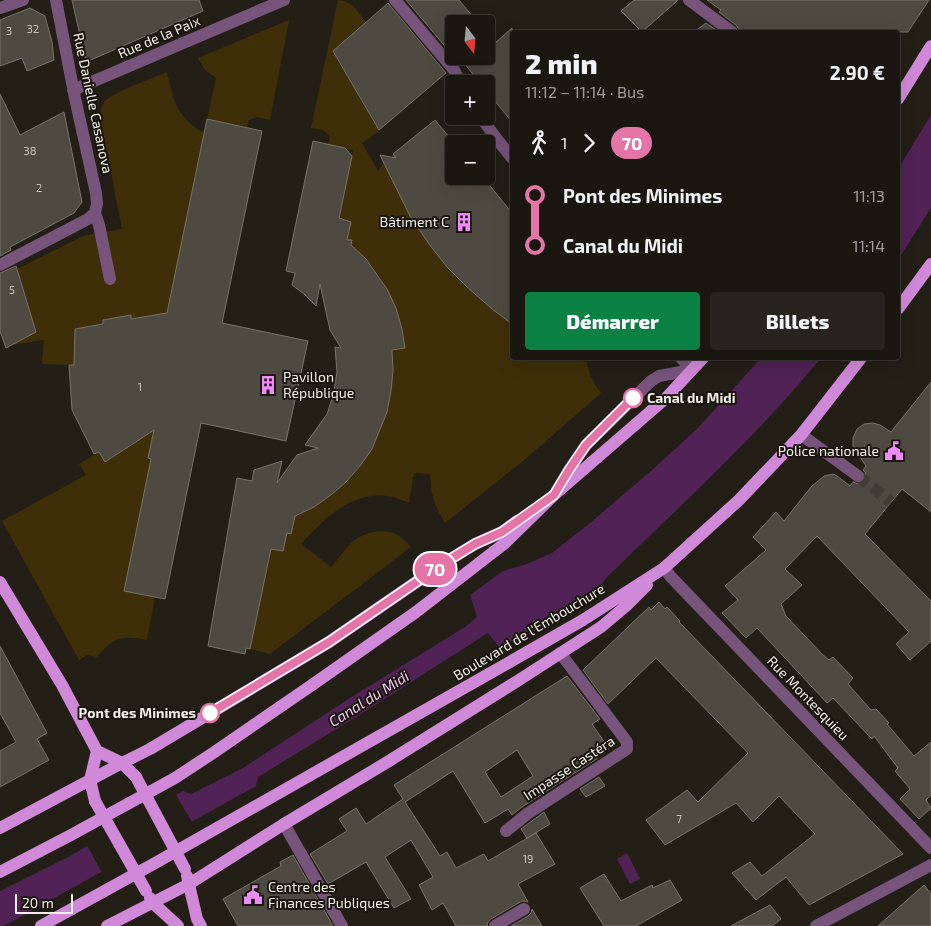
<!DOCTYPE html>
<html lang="fr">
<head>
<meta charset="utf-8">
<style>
	:root { --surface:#1a1711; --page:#27241f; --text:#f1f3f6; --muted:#9f9f9f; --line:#383631; --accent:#0b8043 }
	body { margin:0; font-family:"Exo 2",sans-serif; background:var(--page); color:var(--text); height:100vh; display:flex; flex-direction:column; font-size:19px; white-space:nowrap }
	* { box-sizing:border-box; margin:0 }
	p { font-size:16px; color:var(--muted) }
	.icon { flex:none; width:28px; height:28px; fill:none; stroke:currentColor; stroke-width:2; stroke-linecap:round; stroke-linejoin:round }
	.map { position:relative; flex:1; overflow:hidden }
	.drawer { position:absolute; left:510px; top:30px; width:390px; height:330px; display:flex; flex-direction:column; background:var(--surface); border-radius:5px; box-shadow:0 5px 20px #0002,0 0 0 1px var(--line) }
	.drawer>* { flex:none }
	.badge { padding:0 10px; border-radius:16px; font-size:18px; line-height:32px }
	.needle { width:32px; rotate:164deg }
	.buttons { position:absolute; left:445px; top:15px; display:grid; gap:10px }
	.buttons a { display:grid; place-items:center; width:50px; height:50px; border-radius:5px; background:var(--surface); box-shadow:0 5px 20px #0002,0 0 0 1px var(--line); font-size:25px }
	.scale { position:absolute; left:15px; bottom:12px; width:58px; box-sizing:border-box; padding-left:5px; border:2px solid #f2efea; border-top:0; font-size:14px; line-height:18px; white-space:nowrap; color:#f2efea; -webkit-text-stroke:4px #1a160e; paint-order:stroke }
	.map>.badge { position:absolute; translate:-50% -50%; box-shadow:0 0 0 2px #fff }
	.legs { display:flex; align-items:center; gap:8px; height:55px; padding:0 15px; font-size:16px }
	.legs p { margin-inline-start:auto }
	.headline { display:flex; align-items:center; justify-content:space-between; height:85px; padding:0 15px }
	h1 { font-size:28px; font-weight:800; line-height:38px }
	.button { display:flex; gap:10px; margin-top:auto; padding:10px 15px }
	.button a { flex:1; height:58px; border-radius:5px; background:var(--accent); color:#fff; font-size:20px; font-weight:800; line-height:58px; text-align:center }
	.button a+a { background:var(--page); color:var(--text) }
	ul { padding:0 15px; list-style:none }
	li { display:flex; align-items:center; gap:18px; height:50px; font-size:19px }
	li i { display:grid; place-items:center; width:8px; height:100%; margin:0 6px; background:currentColor }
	li i::after { content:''; width:12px; height:12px; margin:-6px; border:4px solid; border-radius:50%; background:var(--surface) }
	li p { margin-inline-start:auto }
	li:first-child i { background:linear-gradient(#0000 50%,currentColor 0) }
	li:last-child i { background:linear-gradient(currentColor 50%,#0000 0) }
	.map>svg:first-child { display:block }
</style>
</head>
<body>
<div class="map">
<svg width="931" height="926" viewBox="0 0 931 926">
	<rect width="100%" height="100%" fill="#231f17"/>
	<path fill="#3f2f09" d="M338,0c14,1 19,11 28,22l-33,29 46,80 -17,12 16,28 6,-9c9,18 17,37 27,55 26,43 61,77 101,107v34h61l14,4c2,12 6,21 14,31l-78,68 -78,62c-11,-19 -14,-28 -15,-49l-16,-1 -5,30c-7,-3 -14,-6 -22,-7 -37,-4 -63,23 -86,48l30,23c9,-9 16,-23 27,-29 10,-7 27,-9 38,-4 6,3 10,8 15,13l-141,107 -20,-5 21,-100 16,-16 4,1 4,-18c12,-6 25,-12 36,-21 24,-18 38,-39 49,-66 2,-6 6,-12 7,-18 6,-20 6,-40 5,-61l13,-2c-1,-6 -1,-13 -3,-19 -7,-26 -26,-70 -52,-82l2,-6 -5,-1 4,-18 -12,-4 14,-68 -25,-5 2,-9 -7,-6 -12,-2z
		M289,20l-19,100 -13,-3 -8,3 -2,7 -40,-8 9,-41 -11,-8 -7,-12z
		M167,72c7,29 9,45 37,61l-33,160 8,31 -48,-5 -28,1v4l-29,41 -32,-1 2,-24 -32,5 24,-13 -19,-63 66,-33 39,-7 -22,-112c0,-5 1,-11 4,-15 9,-10 49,-24 63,-30z
		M154,430l-6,28 3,1 -27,131 31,7 -8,43c-23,-5 -35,-3 -50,17l-10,-2 -8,5 -77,-139 84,-46 -7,-11 20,-12 6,9z"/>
	<path fill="#502256" d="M931,115v93l-33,52v-91z
		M761,358h60c-64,78 -140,147 -213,218l-9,11 -10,9 -89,52 -12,-15 -127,81 -103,63 -2,9 -252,140h-4v-35l70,-35 113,-65 8,3 52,-26 107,-70 115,-71 12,-10 -7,-22 33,-24 24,-7 25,-11 38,-30 62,-53 46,-42z
		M627,853l13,26 -10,5 -13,-25z"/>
	<path fill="#231f17" d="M175,793l18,31 -90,50 -17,-30z"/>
	<path fill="#4e4a41" stroke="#787369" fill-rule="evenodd" d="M72,0h127l4,11 -117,51z
		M406,0h53l20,24h-25v33z
		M634,0h44l-36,32 -21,-21z
		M707,0h222l-21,32h-168l-3,-6 -18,-14 2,-2z
		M388,3l58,70 -67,57 -46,-79z
		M30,8l15,8 7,26 2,18 -27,11 -5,-13 -22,8v-46z
		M706,23l13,9h-25z
		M512,28v94l-26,-32v-6h-5l-23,-28h28v-24l9,11z
		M0,94l20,41 44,-23 18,90 -8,11 -64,34 1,3 -11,6z
		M207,119l55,12 -40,192 86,18 -22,100 -85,-18 -36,176 -41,-8 27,-132 -3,-1 6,-28 -49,32 -6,-10 -5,2 -22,-44 -3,-45h5l1,-36 28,-5v-4l28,-5v4l36,-6z
		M435,120l19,23v33h28l30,37v111l-20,-15 -25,-22 -20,-20 -18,-23 -19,-28 -30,-61 16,3 -3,-4z
		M313,141l32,7 7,8 -13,62 12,4 -4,18h5l-1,5 15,14 21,30 9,19 6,21 3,19 -13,2 1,21 -2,20 -4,21 -15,37 -12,17 -14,16 -15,13 -17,12 -19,9 -4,18 -4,-1 -4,18 -12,-2 -21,100 -4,-1 -1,6 -37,-8 29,-168 15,3 2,-11 28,-9 -5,22 20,-28 21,-7 -13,-3 22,-31 4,-12 3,-12 3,-18 -2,-25 6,1 -11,-18 -10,-46 -4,22 -12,-12 -12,-9 3,-12 -9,-2z
		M16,266l20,66 -30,16 -6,-17v-58z
		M931,382v130l-29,-23 -37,45 66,67v40l-21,19 -14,-16 13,-12 -92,-96 -32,33 17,16 -21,19 5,12 36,38 7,6 4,-3 20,21 -5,6 23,26 5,-1 13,14 -2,1 27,32 17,-14v53l-5,5 5,8 -12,11 -19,-20 10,-10 -15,-18 3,-3 -24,-32 -2,3 -39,-41 -6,5 -70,-75 -11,10 -24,-25 16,-13 -13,-14 41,-36 -13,-13 23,-25 8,9 27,-34 13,-11 9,-2 4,2 13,10 3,-4 5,2 6,-3 2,-5 -1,-4 -2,-2 3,-4 -13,-20v-8l4,-9 7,-5 9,-1 7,2 11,7z
		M659,602l6,7 2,-2 13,14 -1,1 224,232 -94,51 -23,-28 -30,23 -24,-27 18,-11 12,14 53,-42 -36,-38 -26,26 -17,-19 -71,42 -19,-25 41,-30 11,12 50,-49 -92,-95 -48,46 -25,-34 66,-63 2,3z
		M0,646l47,87 -10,6 12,21 -49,27v-36l16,-9 -16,-29z
		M567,676l33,43 -8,5 17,25 -12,8 1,1 -76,49 -10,8 -4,-6 -23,14 -32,-52 -48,31 35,54 7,-4 9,16 28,-14 4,7 48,-28 19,31 -37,20 10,18 -4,-1 -4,1 -29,17 -3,3 -1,4h-31l-13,-23 -11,7 -13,-25 14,-8 -22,-37 -26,17 26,42 -17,9 -28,-46 -38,22 -18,-30 37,-23 -8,-12 17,-11 10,16 37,-25 -9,-14zM517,750l16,26 -32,21 -16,-25z
		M599,777l6,9 -19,11 -6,-8z
		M544,812l6,12 -23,14 -6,-9z
		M293,855l40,71h-95l-15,-27 58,-33 -1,-4z
		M604,874l17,27 31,-16 1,3 17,-8 12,20 -46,26h-32l-24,-38z
		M924,885l7,9v32h-53z
		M770,905l11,14 -9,7h-41z
		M532,909l10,17h-31l17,-10 3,-3z"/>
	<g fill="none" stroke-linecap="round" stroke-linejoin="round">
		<path stroke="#423e37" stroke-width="12" stroke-dasharray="12 6" stroke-linecap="butt" d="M858,476l33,26"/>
		<path stroke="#77547b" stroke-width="12" d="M56,0l19,98 21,95 1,11 -2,9
			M395,0l59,70 7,14
			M689,0l43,32
			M0,8l23,-8
			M73,90l211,-90
			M480,116l16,22 16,20
			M95,213l4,12 11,54
			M0,265l88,-46 7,-6
			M681,358l11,12
			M801,435l9,6 48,35
			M556,492l13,-22 17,-25 65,-64 8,-5 33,-6
			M664,568l7,9 260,271
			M284,824l58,102
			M506,831l21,-17 100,-65v-7l-60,-80 -7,-9
			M495,926l29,-17
			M816,926l115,-61"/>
		<path stroke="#d088d8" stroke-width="12" d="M898,99l33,-53
			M898,309l33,-45
			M0,582l62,103 35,66 25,12 14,14
			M95,801l-5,-21 7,-29
			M0,828l122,-65 28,-14 179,-107 115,-79 31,-19 27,-12 15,-11
			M0,872l71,-37 104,-57 38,-25 99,-68 104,-73 40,-31 49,-38 49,-48 112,-97 37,-40
			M187,876l10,43 4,7
			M150,898l3,5 25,23
			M41,926l116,-64 337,-191 89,-51 81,-52 75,-68 62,-65 60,-77
			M107,926l82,-42 95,-60 105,-63 130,-81 82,-53 25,-21 21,-21"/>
		<path stroke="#d088d8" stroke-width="12" d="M136,777l49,92
			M95,801l51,90"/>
	</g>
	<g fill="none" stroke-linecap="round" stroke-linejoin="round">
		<g stroke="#fff" stroke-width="11">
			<path id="line-1" d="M210,713l119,-71 115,-79 31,-19 27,-12 52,-37 15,-25 17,-25 47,-47"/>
		</g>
		<use href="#line-1" stroke="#e675a7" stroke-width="8"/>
	</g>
	<defs>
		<g id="building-bare" transform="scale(1.5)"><path d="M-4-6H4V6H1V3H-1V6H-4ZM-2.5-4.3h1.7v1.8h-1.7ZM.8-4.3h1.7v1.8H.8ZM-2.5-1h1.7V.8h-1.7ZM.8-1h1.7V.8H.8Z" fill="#ed8cf9" stroke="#1a160e" stroke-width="2.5" paint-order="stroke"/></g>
		<g id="civic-bare" transform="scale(1.5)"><path d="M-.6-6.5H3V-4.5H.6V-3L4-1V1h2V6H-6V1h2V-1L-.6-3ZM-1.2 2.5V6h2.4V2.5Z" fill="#ed8cf9" stroke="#1a160e" stroke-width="2.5" paint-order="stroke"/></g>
	</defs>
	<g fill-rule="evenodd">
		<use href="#building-bare" x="464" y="222"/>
		<use href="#building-bare" x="268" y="385"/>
		<use href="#civic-bare" x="894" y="451"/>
		<use href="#civic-bare" x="253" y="895"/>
	</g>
	<g fill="#fff" stroke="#e675a7" stroke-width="2.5">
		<circle cx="633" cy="398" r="9"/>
		<circle cx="210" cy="713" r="9"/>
	</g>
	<g text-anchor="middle" stroke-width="4" stroke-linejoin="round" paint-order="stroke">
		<g font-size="11" fill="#c9c6c0">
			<text x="33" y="33">32</text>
			<text x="9" y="35">3</text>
			<text x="30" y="155">38</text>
			<text x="39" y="192">2</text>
			<text x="12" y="294">5</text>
			<text x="140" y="391">1</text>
			<text x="679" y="823">7</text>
			<text x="528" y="863">19</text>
		</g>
		<g font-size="14" fill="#f2efea" stroke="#1a160e">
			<text transform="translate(159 37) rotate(-23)" y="5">Rue de la Paix</text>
			<text transform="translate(93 103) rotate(78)" y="5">Rue Danielle Casanova</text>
			<text transform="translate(529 632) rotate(-31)" y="5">Boulevard de l'Embouchure</text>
			<text transform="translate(808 698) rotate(46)" y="5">Rue Montesquieu</text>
			<text transform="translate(569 768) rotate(-33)" y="5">Impasse Castéra</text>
		</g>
		<g font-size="14" fill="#f2efea" stroke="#1a160e" text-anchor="end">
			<text x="449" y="227">Bâtiment C</text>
			<text x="283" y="382" text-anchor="start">Pavillon<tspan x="283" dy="16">République</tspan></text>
			<text x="879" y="456">Police nationale</text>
			<text x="268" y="892" text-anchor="start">Centre des<tspan x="268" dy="16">Finances Publiques</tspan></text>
		</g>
		<g font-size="14" font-weight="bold" fill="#f2efea" stroke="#1a160e" text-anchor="start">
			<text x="647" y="403">Canal du Midi</text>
			<text x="196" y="718" text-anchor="end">Pont des Minimes</text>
		</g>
		<g font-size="15" font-style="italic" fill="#f2c7f7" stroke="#1a160e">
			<text transform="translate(369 699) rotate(-32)" y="5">Canal du Midi</text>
		</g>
	</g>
</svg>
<div class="buttons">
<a><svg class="needle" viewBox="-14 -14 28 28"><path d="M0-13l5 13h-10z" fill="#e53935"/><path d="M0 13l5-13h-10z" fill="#9f9f9f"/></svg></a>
<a>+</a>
<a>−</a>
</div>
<div class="scale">20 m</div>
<b class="badge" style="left:435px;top:569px;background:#e675a7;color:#fff">70</b>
<section class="drawer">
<div class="headline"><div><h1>2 min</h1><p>11:12 – 11:14 · Bus</p></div><b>2.90 €</b></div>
<div class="legs"><svg class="icon" aria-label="walk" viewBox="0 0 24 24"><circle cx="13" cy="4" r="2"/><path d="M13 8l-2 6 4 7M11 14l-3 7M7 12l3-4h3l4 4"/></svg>1<svg class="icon" aria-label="forward" viewBox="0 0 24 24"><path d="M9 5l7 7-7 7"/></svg><b class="badge" style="background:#e675a7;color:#fff">70</b></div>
<ul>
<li><i style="color:#e675a7"></i><b>Pont des Minimes</b><p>11:13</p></li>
<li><i style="color:#e675a7"></i><b>Canal du Midi</b><p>11:14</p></li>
</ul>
<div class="button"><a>Démarrer</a><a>Billets</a></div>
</section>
</div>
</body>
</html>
